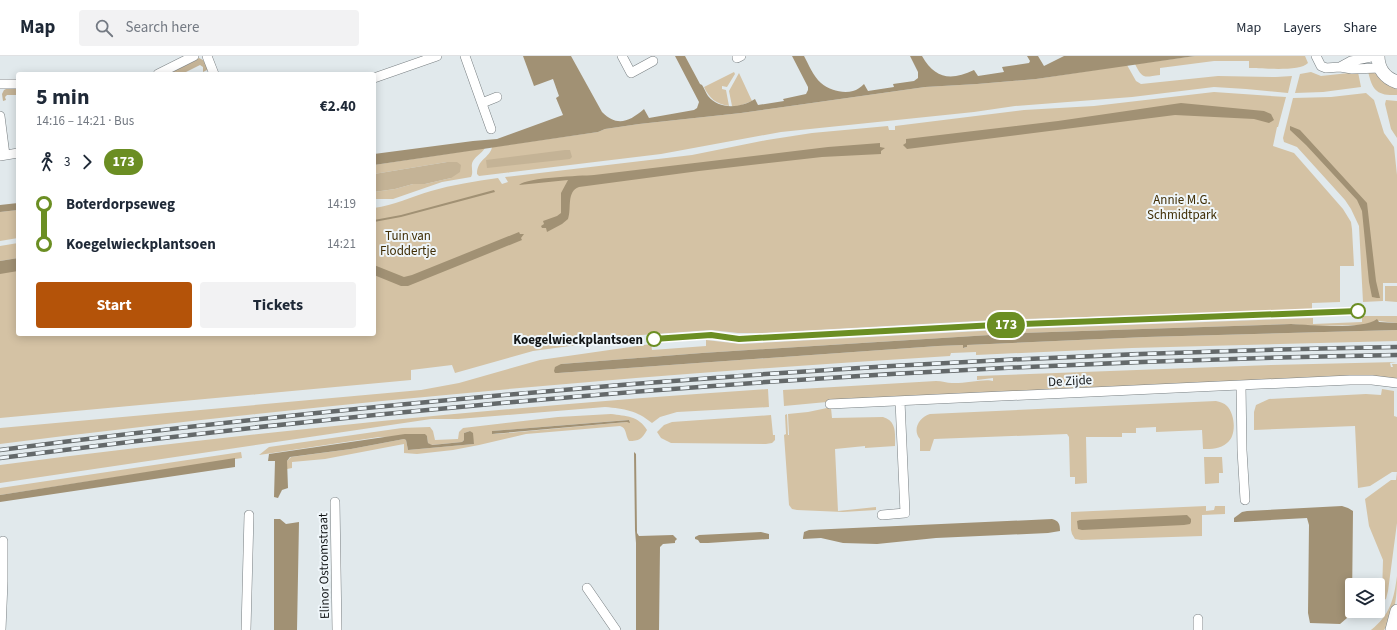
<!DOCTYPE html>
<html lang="en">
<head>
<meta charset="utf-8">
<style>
	:root { --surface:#fff; --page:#f2f2f3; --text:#1f2937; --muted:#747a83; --line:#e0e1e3; --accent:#b45309 }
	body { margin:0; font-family:"Source Sans 3",sans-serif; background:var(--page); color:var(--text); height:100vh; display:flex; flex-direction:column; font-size:15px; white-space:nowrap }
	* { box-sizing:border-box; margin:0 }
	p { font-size:13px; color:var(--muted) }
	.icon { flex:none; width:22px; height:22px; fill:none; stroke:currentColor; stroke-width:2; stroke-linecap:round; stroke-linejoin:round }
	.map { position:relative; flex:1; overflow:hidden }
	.panel { position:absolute; left:16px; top:16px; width:360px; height:264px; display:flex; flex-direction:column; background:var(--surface); border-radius:4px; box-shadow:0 2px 10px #0003 }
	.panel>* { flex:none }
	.badge { padding:0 8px; border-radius:13px; font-size:14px; line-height:26px }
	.tools { position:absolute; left:1345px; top:522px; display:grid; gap:8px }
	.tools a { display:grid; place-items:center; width:40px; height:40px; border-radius:4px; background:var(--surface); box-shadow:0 2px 10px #0003; font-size:20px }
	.map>.badge { position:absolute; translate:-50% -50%; box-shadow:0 0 0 2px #fff }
	.legs { display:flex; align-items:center; gap:6px; height:44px; padding:0 20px; font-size:13px }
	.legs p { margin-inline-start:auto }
	.summary { display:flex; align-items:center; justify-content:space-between; height:68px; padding:0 20px }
	h1 { font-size:22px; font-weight:700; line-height:30px }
	.action { display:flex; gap:8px; margin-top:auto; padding:8px 20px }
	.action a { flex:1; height:46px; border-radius:4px; background:var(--accent); color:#fff; font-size:16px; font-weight:700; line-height:46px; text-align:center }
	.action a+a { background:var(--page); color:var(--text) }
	ul { padding:0 20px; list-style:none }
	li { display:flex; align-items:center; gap:14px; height:40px; font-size:15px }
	li i { display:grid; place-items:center; width:6px; height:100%; margin:0 5px; background:currentColor }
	li i::after { content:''; width:10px; height:10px; margin:-5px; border:3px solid; border-radius:50%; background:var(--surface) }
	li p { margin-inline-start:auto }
	li:first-child i { background:linear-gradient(#0000 50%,currentColor 0) }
	li:last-child i { background:linear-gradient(currentColor 50%,#0000 0) }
	header { display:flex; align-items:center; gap:24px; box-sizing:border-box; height:56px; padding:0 20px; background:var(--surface); border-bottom:1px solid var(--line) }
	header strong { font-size:19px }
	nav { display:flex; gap:22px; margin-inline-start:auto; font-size:14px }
	.search { width:280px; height:36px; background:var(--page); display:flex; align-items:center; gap:10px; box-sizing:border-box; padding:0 14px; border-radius:4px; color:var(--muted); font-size:15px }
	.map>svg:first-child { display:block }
</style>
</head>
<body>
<header>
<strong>Map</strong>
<div class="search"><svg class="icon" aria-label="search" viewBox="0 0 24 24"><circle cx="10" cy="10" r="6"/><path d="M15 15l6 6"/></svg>Search here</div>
<nav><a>Map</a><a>Layers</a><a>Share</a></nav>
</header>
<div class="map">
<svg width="1397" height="574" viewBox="0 0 1397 574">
	<rect width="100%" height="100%" fill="#e1e9ec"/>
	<path fill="#d4c2a4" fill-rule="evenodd" d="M1195,0h110l3,7c-8,9 -46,5 -59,5v-7h-35l-54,7v7c-16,2 -17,5 -25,-11z
		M1127,9l9,16 5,3 77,-8 58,1 16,-1 -4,17 -42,-4 -32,-2 -82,10 -117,9 -41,6 -193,20 -120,22 -182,22 -2,-2c0,-15 13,-16 15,-27l106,-15 7,-3 34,-5 102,-11 184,-26 52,-3 59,-5z
		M1368,15l9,3 18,13 2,2v6c-20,1 -25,-5 -29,-24z
		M734,16l1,2 -8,13 -5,-1v3l4,1 3,16c-13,-2 -20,-8 -25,-19z
		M1311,16l10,4 37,-4 3,15 -38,5 -28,1 5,-19z
		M739,17l13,28 -13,5h-7l-3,-15z
		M1214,36l72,5 -8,30h-1l-4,19 21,7 49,56 8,13 1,7 2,37h-14v36l-28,1v6l-38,2 -279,9 -233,13h-24l-27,-3 -83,6 -28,6 -67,9 -78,22 -3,-8 -41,5v10l-411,38v-154l18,-3v73h356v-126c20,-3 37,-11 57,-17 21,-6 44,-10 67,-13l4,6 6,-2 -3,-5 187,-22 75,-15 45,-7 76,-7 1,4h6v-4l129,-16 70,-4z
		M1366,37l8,7 10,33 10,14 3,28v108h-14v18l-20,1 -4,-76 -8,-17 -6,-9 -48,-53 -13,-5 -1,-4 10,-40 38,-1z
		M1386,44l11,1v37l-6,-9 -6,-25z
		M485,92c-3,5 -9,8 -12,13 -3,5 1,11 -2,16l-29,5 -49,17h-19v-7l21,-3 18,-5h12l26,-6 -4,-16 -73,12v-9z
		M18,154v28l-18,3v-29z
		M18,187v15l-18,3v-15z
		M1385,230h12v16l-12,-1z
		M1362,260h35v7l-19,-2 -15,4 -50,1 -22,-2 -270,9 -319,20 -141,11 -3,9 380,-27 25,-1 1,3 3,-1v-2l179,-8 251,-7v11l-265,7 -156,7v-3l-24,1h-1l-1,3c-317,19 -634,48 -950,88v-16l421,-38 38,-7 81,-23 111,-16 1,6 54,-4v-6l35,4 279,-15 293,-11v6l49,-2z
		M1397,306l-7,1 1,4h2l-1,-3h5v15l-549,21 -64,6 -1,-16 153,-9c6,0 11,2 16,2 11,1 34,-5 41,-2v-3l-16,2 -21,1 21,-1v-4l294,-11z
		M768,333l1,18 -92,5 -17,5 -8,6c-16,-13 -27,-14 -47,-16l-147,12h-27l-431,64v-18c255,-33 511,-59 768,-76z
		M1382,333l12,2v25l3,1v106l-9,68 -2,8 -2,1 -2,-5 1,-35 -14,-34 -4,-27 26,-19h5l1,-8h-5l-22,14 -12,2 -3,-62 -101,4v-18l2,-7 13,-6 97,-5 15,1z
		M1216,345c4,1 8,2 11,5 8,8 10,30 0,37 -7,6 -15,6 -24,6l-1,-19 -46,2v-5l-20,1v5h-14v4h-36l1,46 -12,1v-7h-5l-1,-40 -2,-3 -133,5 -4,12h-10v-12c-8,-9 -1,-22 10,-25z
		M827,352h4l1,10 51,-1c14,4 12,17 12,29l-30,2v-2l-30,3 3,62 38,-4v3l-33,2 -46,-2 -5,-1 -3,-4 -5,-70 2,-1 -1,-19 2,-1 1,21h1l-1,-21 20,-2z
		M611,358c15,2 28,2 36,16 -5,9 -8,11 -18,11 -4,-6 -2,-13 -9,-15l-94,8 -47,11 -26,5 -36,4 -13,-1v-9l-79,15 -33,3v6l-5,1v-8l4,-4 60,-8 53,-10 2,1 2,10 66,-6 -4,-13 -6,2v7l-2,2 -31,3 -3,-2 -1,-7 -48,1 -120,18 10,-8 133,-19 28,-1 3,4 2,9 23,-1 1,-7 4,-4 95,-11zM628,364l2,1 -3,1 -131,12h-4v-3z
		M771,359l2,20h2v5l-3,3 -6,1 -95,-1 -10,-5 -4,-6 7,-7 8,-3z
		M241,396l1,6 -242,37v-7z
		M1204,401h18l1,16h-4v10l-14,1z
		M1206,450v5l8,-1 1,-4h10v8l-23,1v21l-121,4 -6,-1 -3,-5 -1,-4v-18z
		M1397,520c0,17 -1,41 -13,54h-13c19,-15 23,-31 26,-54z"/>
	<path fill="#c4b396" d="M199,2l4,2 6,9 -6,3v-5l-3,-2 -18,9h-14z
		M10,31h8v8h-11l-2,2 1,3 -3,1 -1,-7 2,-4z
		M565,94h5l2,7 -2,2 -83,9 -1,-8z
		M447,106h10l4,3 -1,7 -9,6 -26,6h-12l-18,5 -21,3v-18z"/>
	<path fill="#a19174" d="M523,0h48l31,56c15,15 27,10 42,-3l5,9 45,-8 3,-2 2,-6 -24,-46h10l15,28 2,1c2,3 4,8 6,11 11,14 33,12 47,3l3,6 26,-4 -1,-2 23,-5 2,-4v-3l-16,-31h12c5,9 9,20 17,27 8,7 22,11 32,8 4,-1 8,-4 11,-7l4,7 26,-4 -1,-3 21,-3 4,-3v-6l-8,-16h12c13,23 29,25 52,14l4,6 26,-4 -2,-5 27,-4 1,-2 -3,-5h11l6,10 20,-10h131l-159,23 -59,5 -52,3 -184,26 -102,11 -34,5 -7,3 -224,33v-11l99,-13 24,-2 66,-24 -7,-17 3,-2 -6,-17 -19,7z
		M1181,47l83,8 7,3 3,6 -5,3 -15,-4 -79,-4 -268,34 -4,-4 3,-2v-4l152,-18z
		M1290,70l10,4 67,73 9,78 4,17h-3l-5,-1 -3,-15 -7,-71 -5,-11 -51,-55 -16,-15z
		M880,87v4l5,1 -4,3v3l-59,3 -123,14 -120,16c-13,5 -7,21 -11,32l-6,5 -15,8 -1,-4h-4l-1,-2 3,-2 -1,-3 14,-5 4,-3v-20l7,-13 -49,5c9,-8 61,-9 75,-10l234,-28z
		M494,134l1,2 -94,25 -27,5v-2l27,-5z
		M18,147v7l-18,2v-7z
		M519,176l1,2h4l-3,4 1,2 -114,46h-7l-27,-11v-10l30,12 8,-2z
		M18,202v13l-18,3v-13z
		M1377,263l2,3 18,1v7l-251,7 -179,8v2l-4,1v-3l-25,1 -380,27h-3l-1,-2 1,-4 6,-3 141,-11 319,-20 270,-9c20,1 71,6 86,-5z
		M629,364l1,3 -3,-1 -135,12v-3z
		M470,375l3,2 1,11 -66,6 -2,-10 -2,-1 -53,10 -61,8 -3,4 1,27 -6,2 -4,8 -4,-1 1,-36h-7l1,-7 136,-20h20l2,2 1,7 4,2 30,-3 2,-2v-7z
		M634,396l2,2 1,79 2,3 34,-1 4,4 -2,2v2l-12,1 -3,3 -1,83h-23v-87l-1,-13z
		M235,402v9l-235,35v-7z
		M1342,450l6,2 5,3 -1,92 -5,15 -7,6 -30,-1 -2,-10 1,-88 -2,-7 -71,4h-2v-4l8,-6 5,-1z
		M1187,459l4,4v3l-1,2 -6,1 -102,5 -4,-1 -1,-8 3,-1z
		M274,463h6l6,5 13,-2 -2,108h-23z
		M1052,463c7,2 8,5 8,12l-12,2 -112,5 -59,6 -34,-1 -22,-5 -18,1v-1l1,-6 5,-2z
		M761,476l8,2v5l-61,4h-8l-2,-3 -3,-1v-2l4,-2z"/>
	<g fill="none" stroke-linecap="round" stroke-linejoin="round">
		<g stroke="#787f82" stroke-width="10">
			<path id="minor" d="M207,0l7,18
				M465,0l26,73
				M622,0l9,17 22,-12
				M737,0v2l4,-2
				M1316,0l5,10 5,2 14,-1 12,2 28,-1
				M1340,11l11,-6 25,-5
				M158,18l36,-18
				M374,22l63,-22
				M0,28h18
				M482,47l15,-6
				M0,60l5,39 -5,-1
				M0,100l18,-3
				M1241,329l1,65 3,50
				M830,348l520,-24h22l25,3
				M335,446l2,128
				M882,459l23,-2 -5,-112
				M587,532l29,42
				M1,574l2,-48v-41
				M246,574l3,-115
				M1198,574v-11"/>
		</g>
		<g stroke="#787f82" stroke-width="14">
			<path id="secondary" d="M1378,0c0,13 7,22 19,26
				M1392,574l5,-19"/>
		</g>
		<use href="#minor" stroke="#fff" stroke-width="9"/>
		<use href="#secondary" stroke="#fff" stroke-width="13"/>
		<g stroke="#64696a" stroke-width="4.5">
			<path id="rail" d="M0,394c168,-22 336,-40 504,-55 297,-27 595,-43 893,-48
				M0,402c463,-60 930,-95 1397,-103"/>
		</g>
		<use href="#rail" stroke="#eff6fa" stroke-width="3" stroke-dasharray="9" stroke-linecap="butt"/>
	</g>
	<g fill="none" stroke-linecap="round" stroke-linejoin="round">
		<g stroke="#fff" stroke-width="9">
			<path id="line-1" d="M654,283l57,-4 28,4 17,-1 239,-13 363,-14"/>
		</g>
		<use href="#line-1" stroke="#6b8e23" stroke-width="6"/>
	</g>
	<g fill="#fff" stroke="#6b8e23" stroke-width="2">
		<circle cx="1358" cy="255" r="7"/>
		<circle cx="654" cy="283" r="7"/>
	</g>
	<g text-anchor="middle" stroke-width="4" stroke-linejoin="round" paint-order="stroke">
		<g font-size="13" fill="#402e05" stroke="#eff6fa">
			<text x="1182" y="148">Annie M.G.<tspan x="1182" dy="15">Schmidtpark</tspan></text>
			<text x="408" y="184">Tuin van<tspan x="408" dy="15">Floddertje</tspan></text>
		</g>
		<g font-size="13" font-weight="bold" fill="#121516" stroke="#eff6fa" text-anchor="end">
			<text x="643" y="288">Koegelwieckplantsoen</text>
		</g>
		<g font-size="13" fill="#121516" stroke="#eff6fa">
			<text transform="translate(1070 324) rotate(-3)" y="5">De Zijde</text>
			<text transform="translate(323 510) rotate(-91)" y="5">Elinor Ostromstraat</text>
		</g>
	</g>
</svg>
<div class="tools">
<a><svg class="icon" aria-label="layers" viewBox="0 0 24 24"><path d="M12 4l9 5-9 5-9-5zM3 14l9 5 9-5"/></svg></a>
</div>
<b class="badge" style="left:1006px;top:269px;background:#6b8e23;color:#fff">173</b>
<section class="panel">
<div class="summary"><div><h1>5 min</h1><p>14:16 – 14:21 · Bus</p></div><b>€2.40</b></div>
<div class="legs"><svg class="icon" aria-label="walk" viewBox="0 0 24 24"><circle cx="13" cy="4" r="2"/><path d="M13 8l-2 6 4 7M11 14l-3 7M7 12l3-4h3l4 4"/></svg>3<svg class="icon" aria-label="forward" viewBox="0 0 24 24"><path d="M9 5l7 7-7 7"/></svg><b class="badge" style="background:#6b8e23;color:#fff">173</b></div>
<ul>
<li><i style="color:#6b8e23"></i><b>Boterdorpseweg</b><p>14:19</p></li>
<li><i style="color:#6b8e23"></i><b>Koegelwieckplantsoen</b><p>14:21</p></li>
</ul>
<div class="action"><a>Start</a><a>Tickets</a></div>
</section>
</div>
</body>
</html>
